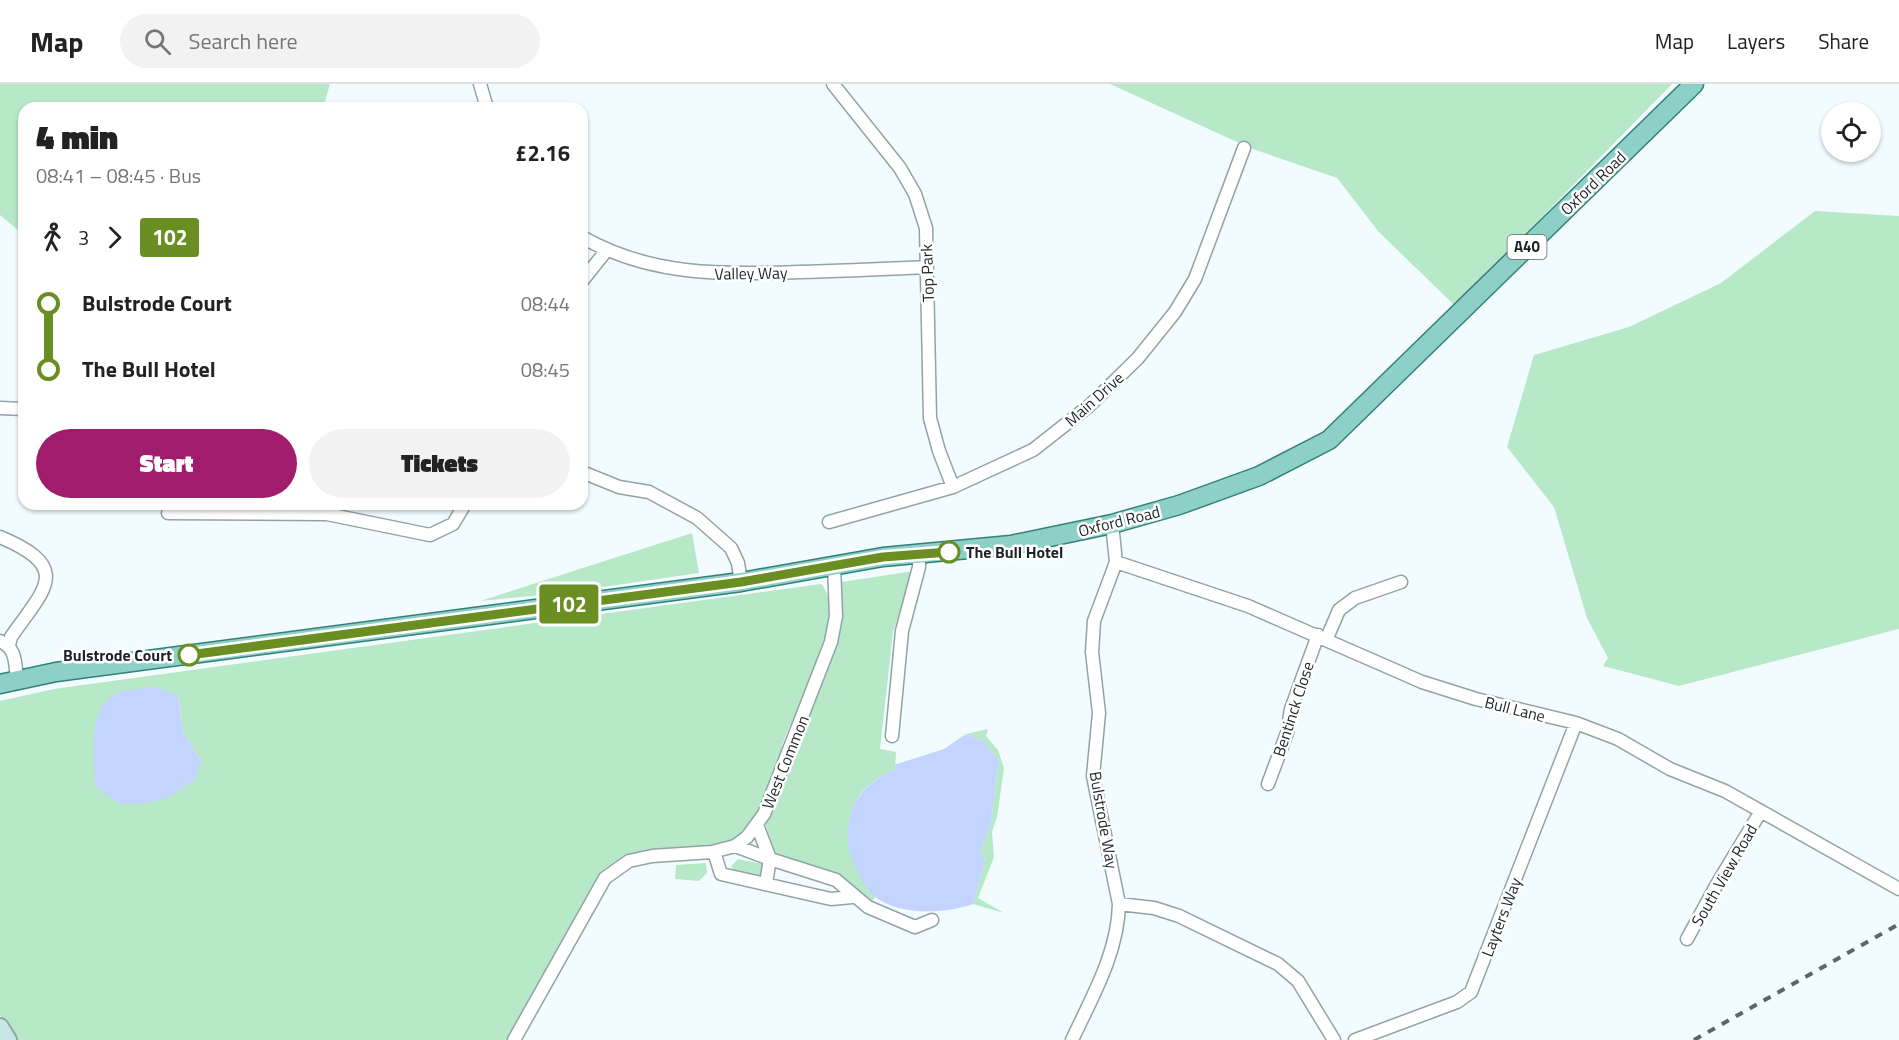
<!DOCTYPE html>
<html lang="en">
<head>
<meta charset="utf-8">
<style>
	:root { --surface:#fff; --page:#f2f2f2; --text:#222; --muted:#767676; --line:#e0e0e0; --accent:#a01d6e }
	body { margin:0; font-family:"Titillium Web",sans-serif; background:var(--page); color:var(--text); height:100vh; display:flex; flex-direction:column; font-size:22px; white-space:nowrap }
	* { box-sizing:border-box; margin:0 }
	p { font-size:20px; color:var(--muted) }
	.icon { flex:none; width:33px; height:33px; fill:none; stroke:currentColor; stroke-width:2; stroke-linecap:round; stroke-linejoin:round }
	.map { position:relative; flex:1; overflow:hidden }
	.side { position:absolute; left:18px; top:18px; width:570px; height:408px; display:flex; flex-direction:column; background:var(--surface); border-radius:18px; box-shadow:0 2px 4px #0004 }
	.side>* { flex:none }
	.badge { padding:0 12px; border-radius:4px; font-size:21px; line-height:39px }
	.buttons { position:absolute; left:1821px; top:18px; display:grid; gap:12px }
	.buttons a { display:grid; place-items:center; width:60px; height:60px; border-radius:50%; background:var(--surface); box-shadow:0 2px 4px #0004; font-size:30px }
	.map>.badge { position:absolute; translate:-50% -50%; box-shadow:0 0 0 3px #fff }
	.legs { display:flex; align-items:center; gap:9px; height:66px; padding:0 18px; font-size:20px }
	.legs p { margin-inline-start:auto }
	.overview { display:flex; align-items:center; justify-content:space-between; height:102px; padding:0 18px }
	h1 { font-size:33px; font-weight:800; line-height:45px }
	.button { display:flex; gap:12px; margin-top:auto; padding:12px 18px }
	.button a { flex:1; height:69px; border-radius:36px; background:var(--accent); color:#fff; font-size:24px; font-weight:800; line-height:69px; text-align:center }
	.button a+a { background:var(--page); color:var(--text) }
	ul { padding:0 18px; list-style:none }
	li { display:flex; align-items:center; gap:21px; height:66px; font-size:22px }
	li i { display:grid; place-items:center; width:9px; height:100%; margin:0 8px; background:currentColor }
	li i::after { content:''; width:15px; height:15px; margin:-8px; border:4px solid; border-radius:50%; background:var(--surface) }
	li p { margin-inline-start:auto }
	li:first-child i { background:linear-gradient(#0000 50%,currentColor 0) }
	li:last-child i { background:linear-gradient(currentColor 50%,#0000 0) }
	header { display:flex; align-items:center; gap:36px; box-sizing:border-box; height:84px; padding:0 30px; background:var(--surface); border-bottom:2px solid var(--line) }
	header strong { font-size:28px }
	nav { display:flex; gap:33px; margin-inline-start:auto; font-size:21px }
	.search { width:420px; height:54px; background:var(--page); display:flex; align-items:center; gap:15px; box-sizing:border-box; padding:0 21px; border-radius:33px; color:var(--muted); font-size:22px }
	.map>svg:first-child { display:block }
</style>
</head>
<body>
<header>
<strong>Map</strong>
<div class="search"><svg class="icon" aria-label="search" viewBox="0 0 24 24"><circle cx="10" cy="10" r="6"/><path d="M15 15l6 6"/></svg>Search here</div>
<nav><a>Map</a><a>Layers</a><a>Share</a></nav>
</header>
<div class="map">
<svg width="1899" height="956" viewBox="0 0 1899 956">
	<rect width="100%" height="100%" fill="#f2fcff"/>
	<path fill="#b7e9c9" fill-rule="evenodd" d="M0,0h330l-7,24h-299v127l-24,-20z
		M1110,0h562l-217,222 -77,-75 -41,-53 -87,-30z
		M1815,127l84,5v413l-220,57 -76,-20 5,-8 -21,-40 -33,-111 -47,-60 27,-92 95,-28 92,-44z
		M692,449l7,40 -137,20 -82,8z
		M913,487l-20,61 -13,117 16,3 -1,18c-60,22 -57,85 -20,127l-3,5 -97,-48 -10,-31 68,-176 9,-65z
		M821,500c25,26 -11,102 -21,132l-10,9 -8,20v16l-26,55 -16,20 -28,12 -94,15 -109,177h-494l-15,-25v-314l54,-12zM178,612l5,36 18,29 -82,43z
		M988,645l-2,7 12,14 6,18 -7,49 -5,15 2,25 -16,41 26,15 -31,-9 12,-45 -5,-8 10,-24 9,-67 -16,-19 -17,-7z
		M738,775l25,5 2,5 -5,9 -26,-6 -3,-6z
		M706,779l1,10 -8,8 -24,-2 1,-14z"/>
	<path fill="#c3d5fe" d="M156,603l22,9 5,36 18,29 -5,18 -29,19 -27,6h-21l-24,-18c-1,-28 -8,-75 20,-92 10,-6 29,-5 41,-7z
		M966,650l17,7 16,19 -9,67 -10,24 5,8 -12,45c-27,10 -74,12 -98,-7 -8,-6 -13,-17 -18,-26 -21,-41 -6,-85 38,-101l-1,-5 50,-16z"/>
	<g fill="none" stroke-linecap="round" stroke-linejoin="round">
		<g stroke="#92a3a6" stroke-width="15">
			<path id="minor" d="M480,0l7,24
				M833,0l67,84 15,26 11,34 4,190 9,33 14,36
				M582,153c68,39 141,38 217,35 43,-1 86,-3 128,-5
				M582,197l24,-30
				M0,324l24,1
				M582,388l37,15 30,5 48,26 34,30 7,15 3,19
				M168,429l159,1 103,21 23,-11 12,-20
				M829,438l124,-35 41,-19 39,-18 56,-44 49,-48 37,-46 20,-33 49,-131
				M0,453c74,31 44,52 11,100l-2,8
				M1116,478l132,44 174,76 54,17 100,24 42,16 52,30 55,22 174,98
				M1327,554l12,-28 16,-12 46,-16
				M0,557c17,7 15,23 17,39
				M892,652l10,-105 17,-64v-13
				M1268,700l19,-51 4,-24 27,-74
				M757,741l13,34 66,21 32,27 47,20 17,-7
				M735,762l35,13 -4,24
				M714,768l7,22 110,25 21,-2
				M1119,820l35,4 25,8 99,48 20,17 36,59
				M1687,855l30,-55 44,-73
				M514,956l91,-162 24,-17 23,-5 60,-4 23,-6 12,-9 17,-23 67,-172 5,-26 -2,-51
				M1072,956c20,-43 46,-87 47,-136l-26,-128 6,-63 -7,-61 2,-31 22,-59 -4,-38
				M1355,956l102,-38 14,-10 105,-269"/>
		</g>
		<g stroke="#92a3a6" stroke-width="20">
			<path id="secondary" d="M0,943l8,13"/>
		</g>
		<g stroke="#348078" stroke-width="21">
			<path id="primary" d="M0,600l56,-12 685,-90 142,-25 128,-12 101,-21 67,-19 80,-29 70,-36 365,-356"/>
		</g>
		<use href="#minor" stroke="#fff" stroke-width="12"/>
		<use href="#secondary" stroke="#c6e8e4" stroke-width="16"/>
		<use href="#primary" stroke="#8dd0c8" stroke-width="18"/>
		<path stroke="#5d6566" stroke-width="4" stroke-dasharray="8 8" stroke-linecap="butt" d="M1694,956l205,-116"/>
	</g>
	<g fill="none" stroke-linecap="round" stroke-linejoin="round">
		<g stroke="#fff" stroke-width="14">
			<path id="line-1" d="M189,571l552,-73 142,-25 66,-5"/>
		</g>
		<use href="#line-1" stroke="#6b8e23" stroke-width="9"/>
	</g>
	<g fill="#fff" stroke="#6b8e23" stroke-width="3">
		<circle cx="949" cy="468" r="10"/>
		<circle cx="189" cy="571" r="10"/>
	</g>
	<g text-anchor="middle" stroke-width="5" stroke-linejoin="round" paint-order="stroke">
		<rect fill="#fff" stroke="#616666" stroke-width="1.5" x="1507.5" y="151" width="39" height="24" rx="4.5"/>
		<g font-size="15" font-weight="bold" fill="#1d2425">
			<text x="1527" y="168">A40</text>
		</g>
		<g font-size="16" fill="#1d2425" stroke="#fff">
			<text transform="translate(1593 99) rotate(-44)" y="6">Oxford Road</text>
			<text transform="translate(751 189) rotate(-1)" y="6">Valley Way</text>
			<text transform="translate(927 189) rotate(-92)" y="6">Top Park</text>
			<text transform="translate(1094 315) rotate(-42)" y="6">Main Drive</text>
			<text transform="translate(1119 437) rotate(-14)" y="6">Oxford Road</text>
			<text transform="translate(1293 625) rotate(-72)" y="6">Bentinck Close</text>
			<text transform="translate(1515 625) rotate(14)" y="6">Bull Lane</text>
			<text transform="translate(785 678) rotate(-68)" y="6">West Common</text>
			<text transform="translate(1104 736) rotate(80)" y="6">Bulstrode Way</text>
			<text transform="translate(1724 791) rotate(-60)" y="6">South View Road</text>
			<text transform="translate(1501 833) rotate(-69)" y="6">Layters Way</text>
		</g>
		<g font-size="16" font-weight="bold" fill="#1d2425" stroke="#fff" text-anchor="start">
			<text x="966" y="474">The Bull Hotel</text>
			<text x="172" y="577" text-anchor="end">Bulstrode Court</text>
		</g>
	</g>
</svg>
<div class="buttons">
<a><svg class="icon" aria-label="locate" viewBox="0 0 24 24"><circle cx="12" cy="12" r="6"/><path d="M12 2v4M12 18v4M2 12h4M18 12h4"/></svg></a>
</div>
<b class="badge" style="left:569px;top:520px;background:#6b8e23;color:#fff">102</b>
<section class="side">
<div class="overview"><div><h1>4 min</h1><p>08:41 – 08:45 · Bus</p></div><b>£2.16</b></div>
<div class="legs"><svg class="icon" aria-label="walk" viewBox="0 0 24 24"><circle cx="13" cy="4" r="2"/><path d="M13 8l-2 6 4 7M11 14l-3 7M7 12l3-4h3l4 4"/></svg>3<svg class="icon" aria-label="forward" viewBox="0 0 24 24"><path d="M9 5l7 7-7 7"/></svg><b class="badge" style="background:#6b8e23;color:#fff">102</b></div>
<ul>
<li><i style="color:#6b8e23"></i><b>Bulstrode Court</b><p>08:44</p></li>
<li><i style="color:#6b8e23"></i><b>The Bull Hotel</b><p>08:45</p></li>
</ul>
<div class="button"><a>Start</a><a>Tickets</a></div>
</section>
</div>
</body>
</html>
